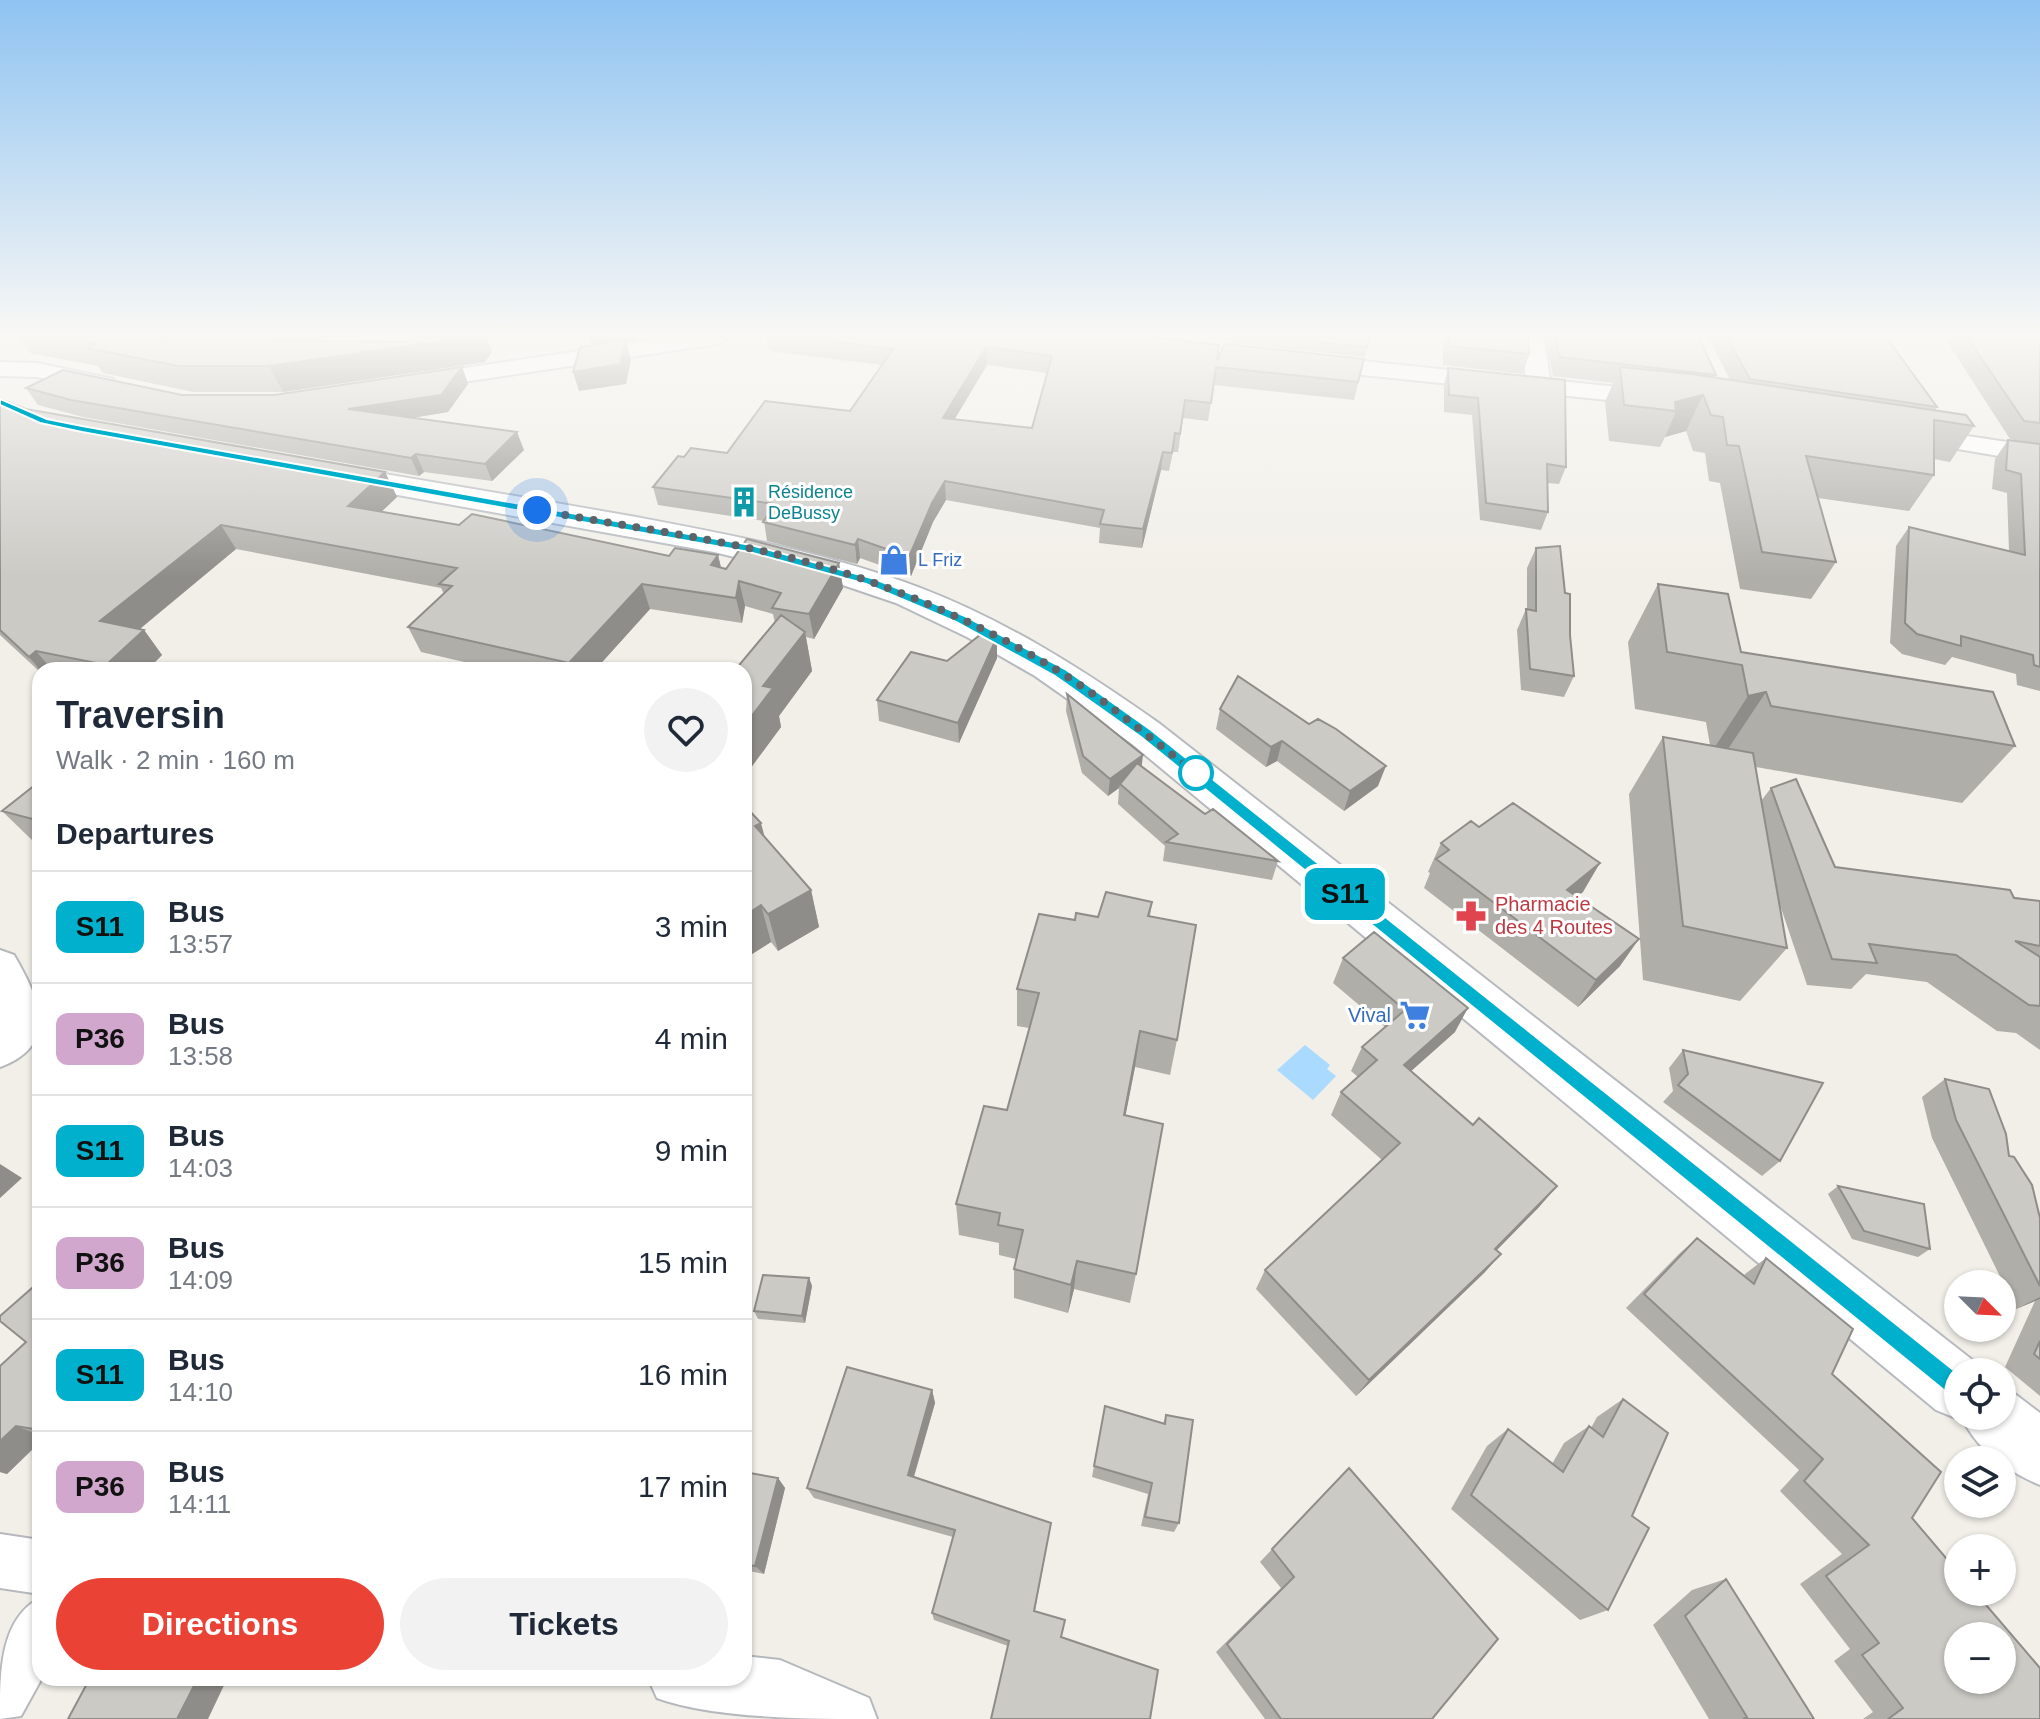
<!DOCTYPE html>
<html lang="en">
<head>
<meta charset="utf-8">
<style>
	:root { --surface:#fff; --page:#f2f2f3; --text:#1f2937; --muted:#747a83; --line:#e0e1e3; --accent:#ea4335 }
	body { margin:0; font-family:Helvetica,sans-serif; background:var(--page); color:var(--text); height:100vh; display:flex; flex-direction:column; font-size:30px; white-space:nowrap }
	* { box-sizing:border-box; margin:0 }
	p { font-size:26px; color:var(--muted) }
	.icon { flex:none; width:44px; height:44px; fill:none; stroke:currentColor; stroke-width:2; stroke-linecap:round; stroke-linejoin:round }
	.map { position:relative; flex:1; overflow:hidden }
	.drawer { position:absolute; left:32px; top:662px; width:720px; height:1024px; display:flex; flex-direction:column; background:var(--surface); border-radius:24px; box-shadow:0 2px 6px #0004 }
	.drawer>* { flex:none }
	.badge { padding:0 16px; border-radius:12px; font-size:28px; line-height:52px }
	.needle { width:52px; rotate:114deg }
	.tools { position:absolute; left:1944px; top:1270px; display:grid; gap:16px }
	.tools a { display:grid; place-items:center; width:72px; height:72px; border-radius:50%; background:var(--surface); box-shadow:0 2px 6px #0004; font-size:40px }
	.you { position:absolute; width:40px; height:40px; margin:-20px; border:6px solid #fff; border-radius:50%; background:#1a73e8; box-shadow:0 0 0 12px #1a73e833 }
	.map>.badge { position:absolute; translate:-50% -50%; box-shadow:0 0 0 4px #fff }
	h2 { padding:0 24px; font-size:30px; line-height:72px }
	.round { display:grid; place-items:center; flex:none; width:84px; height:84px; border-radius:42px; background:var(--page) }
	.headline { display:flex; align-items:center; justify-content:space-between; height:136px; padding:0 24px }
	h1 { font-size:38px; font-weight:700; line-height:60px }
	.action { display:flex; gap:16px; margin-top:auto; padding:16px 24px }
	.action a { flex:1; height:92px; border-radius:48px; background:var(--accent); color:#fff; font-size:32px; font-weight:700; line-height:92px; text-align:center }
	.action a+a { background:var(--page); color:var(--text) }
	ul { padding:0; list-style:none }
	li { display:flex; align-items:center; gap:24px; height:112px; padding:0 24px; border-top:2px solid var(--line) }
	li div { flex:1 }
	li b { display:block; font-size:30px }
	li em { font-style:normal }
	li .badge { min-width:88px; font-weight:700; text-align:center }
	.map>svg:first-child { display:block }
</style>
</head>
<body>
<div class="map">
<svg width="2040" height="1719" viewBox="0 0 2040 1719">
	<rect width="100%" height="100%" fill="#f1efe8"/>
	<path fill="#aadaff" d="M1305,1045l25,20 -3,4 9,7 -23,24 -36,-30z"/>
	<g fill="none" stroke-linecap="round" stroke-linejoin="round">
		<g stroke="#b5b8bc" stroke-width="4">
			<path id="street" d="M674,337h55l-11,7 -302,45 -8,-2 -4,-5 4,-5 8,-2z
				M1522,337h22l6,43 107,11 8,2 4,5 -4,5 -8,2 -343,-35 -8,-2 -3,-5 3,-5 8,-2 212,22z
				M0,362l37,1 76,16 4,5 -4,5 -8,2 -68,-14 -37,-1z
				M1914,428l126,19v16l-135,-23 -3,-5 3,-5z
				M0,950l14,5c24,41 47,90 -14,112z
				M0,1534l40,6v54l-40,-6z
				M40,1598l2,80 -21,38 -21,3c0,-47 0,-100 40,-121z
				M744,1656l36,4 89,38 8,21c-63,0 -163,0 -220,-21l-9,-20h96z"/>
		</g>
		<g stroke="#b6babf" stroke-width="4">
			<path id="secondary" d="M331,465c102,17 203,34 305,52 95,18 191,36 282,70 87,33 166,83 242,137l820,642 2,6h-24v44h44v-27l13,5 25,19v72c-33,-14 -64,-35 -78,-68l-4,2 -22,-9 -804,-666 -97,-68 -68,-39 -71,-34 -68,-23 -114,-28 -394,-71 -5,-7 5,-7z"/>
		</g>
		<use href="#street" fill="#fff" fill-rule="evenodd"/>
		<use href="#secondary" fill="#fff" fill-rule="evenodd"/>
	</g>
	<path fill="#afaea9" fill-rule="evenodd" d="M19,337h303l-5,4 175,11 -7,10 -202,30h-90l-90,-19 -5,-7 -68,-13z
		M766,337h381l70,23 147,-1 -10,41 -140,-15 -6,36 -25,-3 -5,34h-5l-4,19 -8,-1 -19,78 -43,-5 1,-15 -154,-28 -13,22 -22,54 -51,-18 -3,6 -90,-23 -3,-20 -106,-16 -5,-18 31,-30 43,-4 123,-42 32,-46 -113,-14zM987,365l60,8 -15,55 -78,-8z
		M1233,337h137l-5,20 -133,-14z
		M1443,337h85l1,17 -6,20 -80,-9z
		M1545,337h154l17,38 -1,2 15,3 -22,-43h178l51,70 -2,3 39,16 -24,36 -16,-3v16l-25,36 -91,-13 18,64 -25,37 -71,-10 -20,-106 -11,-2 -4,-28 -12,-2 -7,-20 -21,6 -5,10 -51,-6 -4,-39 8,-19 -60,-7z
		M1944,337h96v354l-23,-6 -1,-11 -64,-17 -7,8 -43,-11 -12,-11 6,-97 13,-19 100,24 -2,-58 -15,-4 3,-30 13,-19 21,3 -19,-4z
		M462,367l6,17 -20,28 -36,6 112,32 -32,31 -68,-9 -5,4 -336,-59 -45,-12 -12,-17 156,7h92z
		M1448,368l118,99 -7,17 -12,-1 1,29 -7,18 -61,-10 -8,-105 -28,-3v-27z
		M0,399l26,10 359,63 12,25 -16,15 78,13 210,31 49,-1 3,13 5,1 113,-6 4,25 -29,51 -8,-2 6,34 -33,45 2,11 -37,50v-107l31,-47 -2,-9 -28,-8 -3,17 -92,-14 -55,61h-96l-78,-18 -13,-25 36,-33 -3,-6 -205,-39 -96,80 4,1 18,25 -15,15h-107v2l-40,-37z
		M1536,548l34,87 4,41 -10,21 -43,-7 -4,-60 9,-21 1,1v-42z
		M1658,584l83,68 274,94 -53,57 -206,-36 5,34 10,-13 64,79 205,34v149l-24,-17 -19,-2 -70,-49 -61,-8 -15,15 -44,-4 -28,-83 8,46 -47,53 -97,-21 -14,-186 34,-57 47,8 -4,-23 -71,-13 -7,-67z
		M997,637v21l-38,85 -80,-22 -2,-21 70,-39z
		M1067,694l75,72 63,48 73,47 -6,19 -109,-19 2,-15 -47,-42 1,-16 -11,8 -26,-23 -16,-62z
		M1220,709l158,77 -34,25 -67,-50 -11,6 -50,-38z
		M40,781v63l-5,-1 -33,-32z
		M764,837l47,53 8,37 -41,24 -7,-9 -27,17z
		M1441,843l142,49 -7,4 44,70 -42,41 -154,-119 6,-15 -2,-1z
		M1152,902l-2,14 27,124 -7,35 -35,-8 -10,49 11,158 -6,29 -56,-14 -6,24 -54,-15v-29l2,-10 -17,-4v-12l-40,-8 -3,-31 51,-94 22,-82 -12,-2v-37l58,-69 23,-3z
		M1343,958l112,74 -44,39 62,54 84,61 -18,21 -42,43 4,4 -17,19 -128,123 -100,-107 9,-19 117,-110 -51,-45 10,-23 17,-15 -7,-6 11,-24 23,-20 -52,-44z
		M1683,1050l97,111 -18,15 -99,-74 10,-11 -4,-23z
		M1945,1079l64,77 31,62v178l-35,-29 30,-66 -19,8 -84,-171 -10,-41z
		M1838,1186l92,63 -12,8 -66,-18 -24,-45z
		M1697,1238l47,38 1,-2 21,-16 146,260 128,201h-177l10,-7 -39,-51 16,-12 -50,-65 42,-30 -62,-63 19,-21 -173,-162 53,-54z
		M809,1278l3,8 -7,37 -47,-4 -4,-8z
		M40,1281v161l-33,32 -7,-2v-106l26,-24z
		M932,1390l3,13 -21,74 137,46 -16,88 -27,35 -74,-26 -2,-7 21,-76 -139,-39 -7,-10z
		M1623,1399l9,117 -24,94 -28,10 -129,-111 36,-63 21,-17 44,35 12,-21 25,-17 2,2 6,-11z
		M1105,1406l58,18 3,-9 13,108 -5,9 -33,-6 7,-32 -56,-17z
		M1349,1468l83,251h-167l-49,-67 65,-64 -21,-26z
		M744,1472l34,6 7,10 -21,86 -20,-4z
		M1726,1579l88,140h-105l-56,-94 39,-35z"/>
	<path fill="#8f8d8a" d="M278,337h44l-32,26 181,-26h16l5,15 -7,10 -202,30 -14,-26 4,-26z
		M589,337h47l-1,3 -9,1 5,19 -5,24 -47,7 -6,-19 19,-26z
		M986,347l1,18 -43,72 -1,-19z
		M462,367l6,17 -20,28 -92,15 -8,-18z
		M1703,395l-17,36 -21,6 11,-26 -1,-9z
		M517,432l7,18 -32,31 -7,-17z
		M1163,452l-2,18 -19,78 1,-19z
		M416,454l8,18 -5,4 -8,-18z
		M385,472l12,25 -36,34 -13,-25z
		M945,481l1,19 -13,22 -22,54 -2,-19 23,-54z
		M221,525l15,24 -117,97 -19,-25z
		M858,539l2,19 -3,6 -2,-19z
		M718,555l6,25 -13,-15z
		M839,563l4,25 -29,51 -5,-25z
		M739,581l6,25 -3,17 -6,-25z
		M642,584l8,25 -55,61h-24l-2,-7z
		M144,630l18,25 -15,15h-37l-4,-5z
		M805,632l7,39 -33,45 2,11 -37,50v-51l19,-40z
		M997,637v21l-38,85 -1,-20z
		M36,651l16,19h-12l-11,-13z
		M1766,692l-38,57 -17,4 37,-57z
		M1282,741l-5,20 -11,6 5,-20z
		M1143,755l-2,17 -21,12 -1,4 -11,8 2,-17z
		M1386,766l-8,20 -34,25 6,-20z
		M761,823l10,38 -16,-35z
		M1600,863l-17,29 -33,26 17,-28z
		M811,890l8,37 -41,24 -10,-37z
		M761,905l10,37 -27,17v-43z
		M1639,939l-19,27 -42,41 18,-27z
		M1468,1008l-13,24 -63,56 12,-23z
		M1140,1031l-5,36 -16,82 5,-34z
		M0,1164l22,14 -22,20z
		M1557,1186l-18,21 -60,61 16,-19z
		M1501,1254l-17,19 -128,123 13,-16z
		M1077,1261l-3,28 -6,24 3,-28z
		M809,1278l3,8 -7,37 -3,-7z
		M2040,1297v2l-24,10z
		M932,1390l3,13 -24,83 -3,-11z
		M16,1426l24,9v7l-33,32 -7,-2v-31z
		M778,1478l7,10 -21,86 -9,-8z
		M198,1678h21l8,1 -19,40h-31z"/>
	<path fill="#cccac5" stroke="#8f8d8a" stroke-width="2" fill-rule="evenodd" d="M63,337h102v3l7,-3h106l-5,3 135,2 5,-5h58l-202,29h-91l-91,-18 9,-5z
		M793,337h354l72,8 -2,15 8,-16 139,15 -6,23 -142,-15 -5,36 -26,-3 -5,34 -5,-1 -3,20 -9,-1 -20,77 -43,-5 4,-14 -159,-29 -13,22 -23,54 -51,-18 -3,6 -92,-23 12,-18 -122,-17 25,-31 6,1 7,-9 36,5 38,-52 85,10 43,-62zM986,347l66,9 -20,72 -89,-10z
		M1266,337h104l-3,10z
		M1449,337h79l1,17 -80,-8z
		M1555,337h144l17,38 -156,-18z
		M1727,337h159l51,70 -187,-28z
		M1967,337h73v86l-16,-2z
		M626,340l-6,24 -47,8 7,-25z
		M462,367l-21,28 -93,14 169,23 -32,32 -69,-10 -5,4 -340,-58 -45,-12 37,-18 119,25h92z
		M1620,367l71,7 275,41 8,11 -40,-6v55l-128,-19 30,106 -74,-10 -23,-106 -12,-1 -4,-28 -12,-2 -8,-20 -28,7 1,9 -52,-6z
		M1448,368l117,12 1,87 -19,-3 1,48 -62,-9 -8,-105 -29,-3z
		M0,399l26,10 359,63 -37,34 111,19 13,-11 197,42 6,-8 43,7 -7,10 15,4 21,-30 92,24 -30,51 -37,-6 9,-15 -42,-12 -3,17 -94,-14 -73,79 -161,-36 44,-41 -13,-2 18,-16 -236,-43 -121,96 44,9 -38,35 -70,-14 -7,6 -29,-27z
		M2008,440l32,4v223l-6,-2 -1,-10 -72,-19v10l-44,-12 -12,-11 4,-96 116,28 -4,-81 -15,-4z
		M1560,546l5,47 5,1v41l4,41 -44,-7 -4,-60 10,2v-63z
		M1658,584l70,10 13,58 252,40 22,54 -244,-40 -5,-14 -18,4 -6,-31 -75,-13z
		M781,615l24,17 -42,54 10,2 -29,38v-56h-9z
		M985,631l12,6 -39,86 -81,-23 34,-48 36,9z
		M702,665l18,5h-22z
		M1238,676l71,48 9,-5 18,10 50,37 -36,25 -68,-50 -11,6 -51,-38z
		M1067,694l76,61 -33,24 -27,-23z
		M1663,737l90,16 34,195 -104,-22z
		M1137,763l68,51 8,-5 65,52 -112,-19 12,-8 -58,-50z
		M1796,779l39,88 175,23 4,8 26,3v45l-25,-5 25,16v49l-11,-1 -73,-50 -87,-11 8,19 -45,-4 -61,-171z
		M40,781v40l-38,-10z
		M1513,803l87,60 -33,27 72,49 -43,41 -160,-121 13,-9 -8,-7 30,-22 8,6z
		M744,805l17,18 -6,3 56,64 -43,24 -7,-9 -17,11z
		M40,864v17l-6,-12z
		M1106,892l46,10 -4,14 48,9 -19,115 -37,-9 -16,84 39,9 -27,150 -59,-13 -6,24 -57,-16 9,-39 -25,-5 2,-12 -44,-9 28,-98 23,4 32,-117 -22,-4 22,-75 36,6 1,-7 22,4z
		M1374,932l94,76 -64,57 69,60 6,-7 78,68 -62,63 6,5 -132,126 -104,-110 135,-127 -59,-51 36,-32 -15,-13 43,-37 -62,-52z
		M1683,1050l140,33 -43,78 -102,-76 10,-11z
		M1945,1079l44,10 17,45 3,22 5,1 18,28 8,33v68l-84,-166z
		M1838,1186l86,18 6,45 -66,-18z
		M1697,1238l57,46 12,-26 87,71 -21,45 109,98 -29,46 46,54v20h17l65,76v51h-152l15,-11 -41,-53 17,-12 -53,-67 43,-31 -65,-64 19,-22 -179,-165zM1958,1636h44v44h-44z
		M763,1275l46,3 -7,38 -48,-5z
		M40,1281v149l-24,-4 -16,15v-75l26,-24 -26,-21v-5z
		M2040,1341v18l-6,-5z
		M847,1367l85,23 -24,85 143,48 -17,88 31,9 -4,17 97,33 -8,49h-159l18,-78 -77,-28 23,-83 -148,-42z
		M1623,1399l45,34 -36,83 17,12 -41,82 -137,-115 37,-66 55,43 26,-46 14,11z
		M1105,1406l60,18 1,-9 27,5 -14,103 -34,-6 7,-34 -58,-17z
		M1349,1468l149,171 -66,80h-151l-54,-75 67,-67 -22,-28z
		M744,1472l34,6 -23,88 -11,-2z
		M1726,1579l88,140h-71l4,-2 -62,-101z
		M90,1678h108l-21,41h-109z"/>
	<linearGradient id="sky" x2="0" y2="1"><stop stop-color="#8fc3f1"/><stop offset="0.58" stop-color="#f9f8f5"/><stop offset="1" stop-color="#f9f8f5" stop-opacity="0"/></linearGradient>
	<rect width="2040" height="578" fill="url(#sky)"/>
	<path fill="#00b0cc" stroke="#fff" stroke-width="2" d="M0,399l47,20 35,7 669,119 124,34 90,37 100,53 86,61 815,650 3,7 -3,8 -8,3 -8,-3 -809,-658 -86,-61 -99,-54 -90,-38 -117,-32 -667,-120 -42,-9 -40,-18z"/>
	<g fill="none" stroke-linecap="round" stroke-linejoin="round">
		<path stroke="#5f6368" stroke-width="8" stroke-dasharray="0 14.4" d="M537,510c112,21 230,34 337,73 64,23 128,53 186,89 48,30 91,67 136,101"/>
	</g>
	<defs>
		<g id="building-bare" transform="scale(2.4)"><path d="M-4-6H4V6H1V3H-1V6H-4ZM-2.5-4.3h1.7v1.8h-1.7ZM.8-4.3h1.7v1.8H.8ZM-2.5-1h1.7V.8h-1.7ZM.8-1h1.7V.8H.8Z" fill="#0f9aa8" stroke="#fff" stroke-width="2.5" paint-order="stroke"/></g>
		<g id="shop-bare" transform="scale(2.4)"><path d="M-5-2.5h2.3a2.7 3.5 0 0 1 5.4 0H5L5.5 6h-11ZM-1.5-2.5h3a1.5 2.3 0 0 0-3 0Z" fill="#3f7fe0" stroke="#fff" stroke-width="2.5" paint-order="stroke"/></g>
		<g id="pharmacy-bare" transform="scale(2.4)"><path d="M-2-6h4v4h4v4h-4v4h-4v-4h-4v-4h4Z" fill="#e0444e" stroke="#fff" stroke-width="2.5" paint-order="stroke"/></g>
		<g id="supermarket-bare" transform="scale(2.4)"><path d="M-6-5.5h2.5l.6 2H6L4.5 2H-2.5L-4.4-4H-6ZM-1.5 3.2a1.3 1.3 0 1 0 .1 0ZM3 3.2a1.3 1.3 0 1 0 .1 0Z" fill="#3f7fe0" stroke="#fff" stroke-width="2.5" paint-order="stroke"/></g>
	</defs>
	<g fill-rule="evenodd">
		<use href="#building-bare" x="744" y="502"/>
		<use href="#shop-bare" x="894" y="560"/>
		<use href="#pharmacy-bare" x="1471" y="916"/>
		<use href="#supermarket-bare" x="1415" y="1015"/>
	</g>
	<circle fill="#fff" stroke="#00b0cc" stroke-width="4" cx="1196" cy="773" r="16"/>
	<g text-anchor="middle" stroke-width="6" stroke-linejoin="round" paint-order="stroke">
		<g font-size="18" fill="#0d838f" stroke="#fff" text-anchor="start">
			<text x="768" y="498">Résidence<tspan x="768" dy="21">DeBussy</tspan></text>
		</g>
		<g font-size="18" fill="#366cbe" stroke="#fff" text-anchor="start">
			<text x="918" y="566">L Friz</text>
		</g>
		<g font-size="20" fill="#be3a42" stroke="#fff" text-anchor="start">
			<text x="1495" y="911">Pharmacie<tspan x="1495" dy="23">des 4 Routes</tspan></text>
		</g>
		<g font-size="20" fill="#366cbe" stroke="#fff" text-anchor="end">
			<text x="1391" y="1022">Vival</text>
		</g>
	</g>
</svg>
<div class="tools">
<a><svg class="needle" viewBox="-14 -14 28 28"><path d="M0-13l5 13h-10z" fill="#e53935"/><path d="M0 13l5-13h-10z" fill="#747a83"/></svg></a>
<a><svg class="icon" aria-label="locate" viewBox="0 0 24 24"><circle cx="12" cy="12" r="6"/><path d="M12 2v4M12 18v4M2 12h4M18 12h4"/></svg></a>
<a><svg class="icon" aria-label="layers" viewBox="0 0 24 24"><path d="M12 4l9 5-9 5-9-5zM3 14l9 5 9-5"/></svg></a>
<a>+</a>
<a>−</a>
</div>
<div class="you" style="left:537px;top:510px"></div>
<b class="badge" style="left:1345px;top:894px;background:#00b0cc;color:#111">S11</b>
<section class="drawer">
<div class="headline"><div><h1>Traversin</h1><p>Walk · 2 min · 160 m</p></div><a class="round"><svg class="icon" aria-label="heart" viewBox="0 0 24 24"><path d="M12 20l-8-8c-3-5 5-10 8-4 3-6 11-1 8 4z"/></svg></a></div>
<h2>Departures</h2>
<ul>
<li><span class="badge" style="background:#00b0cc;color:#111">S11</span><div><b>Bus</b><p>13:57</p></div><em>3 min</em></li>
<li><span class="badge" style="background:#d1a7ce;color:#111">P36</span><div><b>Bus</b><p>13:58</p></div><em>4 min</em></li>
<li><span class="badge" style="background:#00b0cc;color:#111">S11</span><div><b>Bus</b><p>14:03</p></div><em>9 min</em></li>
<li><span class="badge" style="background:#d1a7ce;color:#111">P36</span><div><b>Bus</b><p>14:09</p></div><em>15 min</em></li>
<li><span class="badge" style="background:#00b0cc;color:#111">S11</span><div><b>Bus</b><p>14:10</p></div><em>16 min</em></li>
<li><span class="badge" style="background:#d1a7ce;color:#111">P36</span><div><b>Bus</b><p>14:11</p></div><em>17 min</em></li>
</ul>
<div class="action"><a>Directions</a><a>Tickets</a></div>
</section>
</div>
</body>
</html>
